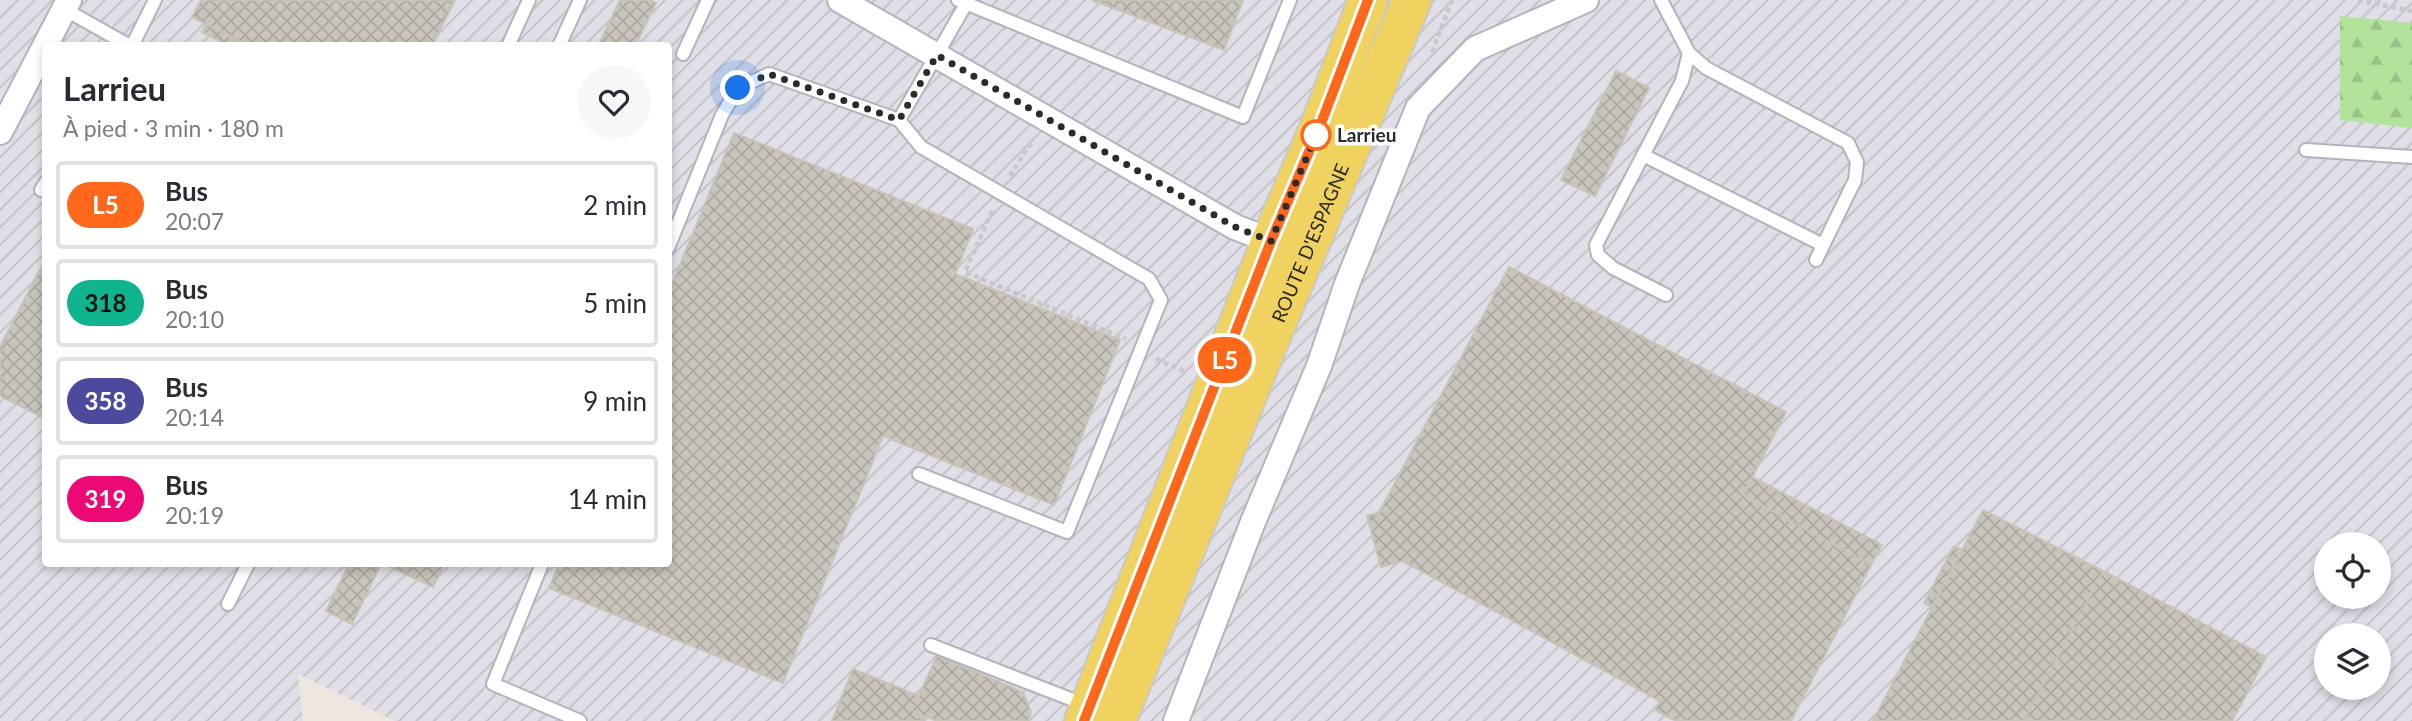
<!DOCTYPE html>
<html lang="fr">
<head>
<meta charset="utf-8">
<style>
	:root { --surface:#fff; --page:#f7f7f7; --text:#2b2b33; --muted:#7c7c81; --line:#e1e1e2 }
	body { margin:0; font-family:Lato,sans-serif; background:var(--page); color:var(--text); height:100vh; display:flex; flex-direction:column; font-size:26px; white-space:nowrap }
	* { box-sizing:border-box; margin:0 }
	p { font-size:23px; color:var(--muted) }
	.icon { flex:none; width:38px; height:38px; fill:none; stroke:currentColor; stroke-width:2; stroke-linecap:round; stroke-linejoin:round }
	.map { position:relative; flex:1; overflow:hidden }
	.sheet { position:absolute; left:42px; top:42px; width:630px; height:525px; display:flex; flex-direction:column; background:var(--surface); border-radius:7px; box-shadow:0 4px 10px #0003 }
	.sheet>* { flex:none }
	.badge { padding:0 14px; border-radius:23px; font-size:24px; line-height:46px }
	.tools { position:absolute; left:2314px; top:532px; display:grid; gap:14px }
	.tools a { display:grid; place-items:center; width:77px; height:77px; border-radius:50%; background:var(--surface); box-shadow:0 4px 10px #0003; font-size:35px }
	.you { position:absolute; width:35px; height:35px; margin:-18px; border:5px solid #fff; border-radius:50%; background:#1a73e8; box-shadow:0 0 0 10px #1a73e833 }
	.map>.badge { position:absolute; translate:-50% -50%; box-shadow:0 0 0 4px #fff }
	.round { display:grid; place-items:center; flex:none; width:74px; height:74px; border-radius:37px; background:var(--page) }
	.headline { display:flex; align-items:center; justify-content:space-between; height:119px; padding:0 21px }
	h1 { font-size:33px; font-weight:700; line-height:52px }
	ul { padding:0; list-style:none }
	li { display:flex; align-items:center; gap:21px; height:88px; margin:0 14px 10px; padding:0 7px; border:4px solid var(--line); border-radius:7px }
	li div { flex:1 }
	li b { display:block; font-size:26px }
	li em { font-style:normal }
	li .badge { min-width:77px; font-weight:700; text-align:center }
	.map>svg:first-child { display:block }
</style>
</head>
<body>
<div class="map">
<svg width="2412" height="721" viewBox="0 0 2412 721">
	<defs>
		<pattern id="industrial-furrows" width="10" height="10" patternUnits="userSpaceOnUse" patternTransform="scale(1.75)"><rect width="10" height="10" fill="#e0dee6"/><path d="M-1 1l2-2M0 10L10 0M9 11l2-2" fill="none" stroke="#c0bfc5"/></pattern>
		<pattern id="forest-firs" width="22" height="20" patternUnits="userSpaceOnUse" patternTransform="scale(1.75)"><rect width="22" height="20" fill="#b1e39b"/><path d="M5 1l3.5 6h-7zM16 11l3.5 6h-7z" fill="#98c386"/></pattern>
		<pattern id="building-cross-hatch" width="8" height="8" patternUnits="userSpaceOnUse" patternTransform="scale(1.75)"><rect width="8" height="8" fill="#c9c5bc"/><path d="M0 0l8 8M0 8l8-8" fill="none" stroke="#ada9a2"/></pattern>
	</defs>
	<rect width="100%" height="100%" fill="#ede7de"/>
	<path fill="url(#industrial-furrows)" fill-rule="evenodd" d="M0,0h2412v721h-2017l-97,-47 5,47h-303zM46,46h622v518h-622zM2326,544h52v53h-52zM2326,635h52v53h-52z"/>
	<path fill="url(#forest-firs)" d="M2340,16l72,7v105l-72,-8z"/>
	<path fill="url(#building-cross-hatch)" stroke="#c8c3b7" stroke-width="2" d="M201,0h254l-23,46h-184l-56,-29z
		M620,0h30l6,3 -21,43h-37z
		M1092,0h151l-19,50z
		M206,24l32,16 -3,6h-6l-27,-14z
		M1616,71l33,17 -54,108 -34,-16z
		M734,133l239,96 -18,45 165,66 -66,165 -171,-69 -100,247 -234,-95 10,-24h109v-270z
		M46,258v161l-46,-23v-49z
		M1509,267l277,145 -43,83 128,70 -80,156h-115l-21,-11 5,-9 -257,-140 -22,6 -14,-51 12,-3z
		M1752,477l130,68 -11,20 -128,-70z
		M1983,510l120,61 -79,150h-151z
		M1954,546l8,4 -30,57 -8,-4z
		M349,564h32l-29,60 -26,-13z
		M384,564h60l-11,23z
		M2103,571l163,86 -34,64h-208z
		M937,656l86,36 8,20 -3,9h-91l-23,-9v2l11,5v2h-93l21,-52 66,27z"/>
	<g fill="none" stroke-linecap="round" stroke-linejoin="round">
		<g stroke="#b1b4bf" stroke-width="16">
			<path id="service" d="M958,0l285,117 47,-117
				M1661,0l28,53 17,15 142,75 9,19 -2,18 -39,80
				M64,9l66,37
				M132,46l23,-46
				M508,46l21,-46
				M559,46l21,-46
				M683,54l25,-54
				M899,120l67,-116
				M2306,150l106,7
				M1643,155l180,90
				M41,190l5,-8
				M668,248l54,-133 16,-27 31,-14 130,46 22,27 228,132 12,21 -94,232 -148,-58
				M1666,295l-53,-27 -15,-13 -2,-10 86,-164 7,-28
				M542,564l-49,120 87,37
				M228,604l20,-40
				M931,645l155,60"/>
		</g>
		<g stroke="#b1b4bf" stroke-width="28">
			<path id="minor" d="M840,0l395,227 36,14
				M0,132l69,-132
				M1176,721l77,-199 66,-156 28,-82 71,-176 57,-59 111,-49"/>
		</g>
		<g stroke="#c8c8c8" stroke-width="42">
			<g id="primary">
				<path d="M1084,721l187,-480 49,-115 48,-126"/>
				<path id="s1" d="M1116,721l151,-375 145,-346"/>
			</g>
		</g>
		<path stroke="#c8c8c8" stroke-width="4.5" stroke-dasharray="5 3.5" stroke-linecap="butt" d="M2358,0l54,11
			M1432,52l20,-52
			M1010,176l21,-33
			M992,211l-27,61 161,67
			M1156,359l31,13"/>
		<use href="#service" stroke="#fff" stroke-width="12"/>
		<use href="#minor" stroke="#fff" stroke-width="24"/>
		<use href="#primary" stroke="#f0d260" stroke-width="38"/>
	</g>
	<g fill="none" stroke-linecap="round" stroke-linejoin="round">
		<g stroke="#fff" stroke-width="16">
			<path id="line" d="M1084,721l187,-480 49,-115 48,-126"/>
		</g>
		<use href="#line" stroke="#ff671b" stroke-width="10"/>
		<path stroke="#2b2b2b" stroke-width="7" stroke-dasharray="0 12.6" d="M738,88l31,-14 130,46 38,-65 298,172 36,14 49,-115 -4,9"/>
	</g>
	<circle fill="#fff" stroke="#ff671b" stroke-width="3.5" cx="1316" cy="135" r="14"/>
	<g text-anchor="middle" stroke-width="7" stroke-linejoin="round" paint-order="stroke">
		<g font-size="19" font-weight="bold" fill="#2b2b2b" stroke="#fff" text-anchor="start">
			<text x="1337" y="142">Larrieu</text>
		</g>
		<g font-size="19" fill="#2b2b2b" stroke="#fff">
			<text dy="7" stroke="none"><textPath href="#s1" startOffset="516">ROUTE D'ESPAGNE</textPath></text>
		</g>
	</g>
</svg>
<div class="tools">
<a><svg class="icon" aria-label="locate" viewBox="0 0 24 24"><circle cx="12" cy="12" r="6"/><path d="M12 2v4M12 18v4M2 12h4M18 12h4"/></svg></a>
<a><svg class="icon" aria-label="layers" viewBox="0 0 24 24"><path d="M12 4l9 5-9 5-9-5zM3 14l9 5 9-5"/></svg></a>
</div>
<div class="you" style="left:738px;top:88px"></div>
<b class="badge" style="left:1225px;top:360px;background:#ff671b;color:#fff">L5</b>
<section class="sheet">
<div class="headline"><div><h1>Larrieu</h1><p>À pied · 3 min · 180 m</p></div><a class="round"><svg class="icon" aria-label="heart" viewBox="0 0 24 24"><path d="M12 20l-8-8c-3-5 5-10 8-4 3-6 11-1 8 4z"/></svg></a></div>
<ul>
<li><span class="badge" style="background:#ff671b;color:#fff">L5</span><div><b>Bus</b><p>20:07</p></div><em>2 min</em></li>
<li><span class="badge" style="background:#0fb48e;color:#111">318</span><div><b>Bus</b><p>20:10</p></div><em>5 min</em></li>
<li><span class="badge" style="background:#4d499d;color:#fff">358</span><div><b>Bus</b><p>20:14</p></div><em>9 min</em></li>
<li><span class="badge" style="background:#ec0975;color:#fff">319</span><div><b>Bus</b><p>20:19</p></div><em>14 min</em></li>
</ul>
</section>
</div>
</body>
</html>
